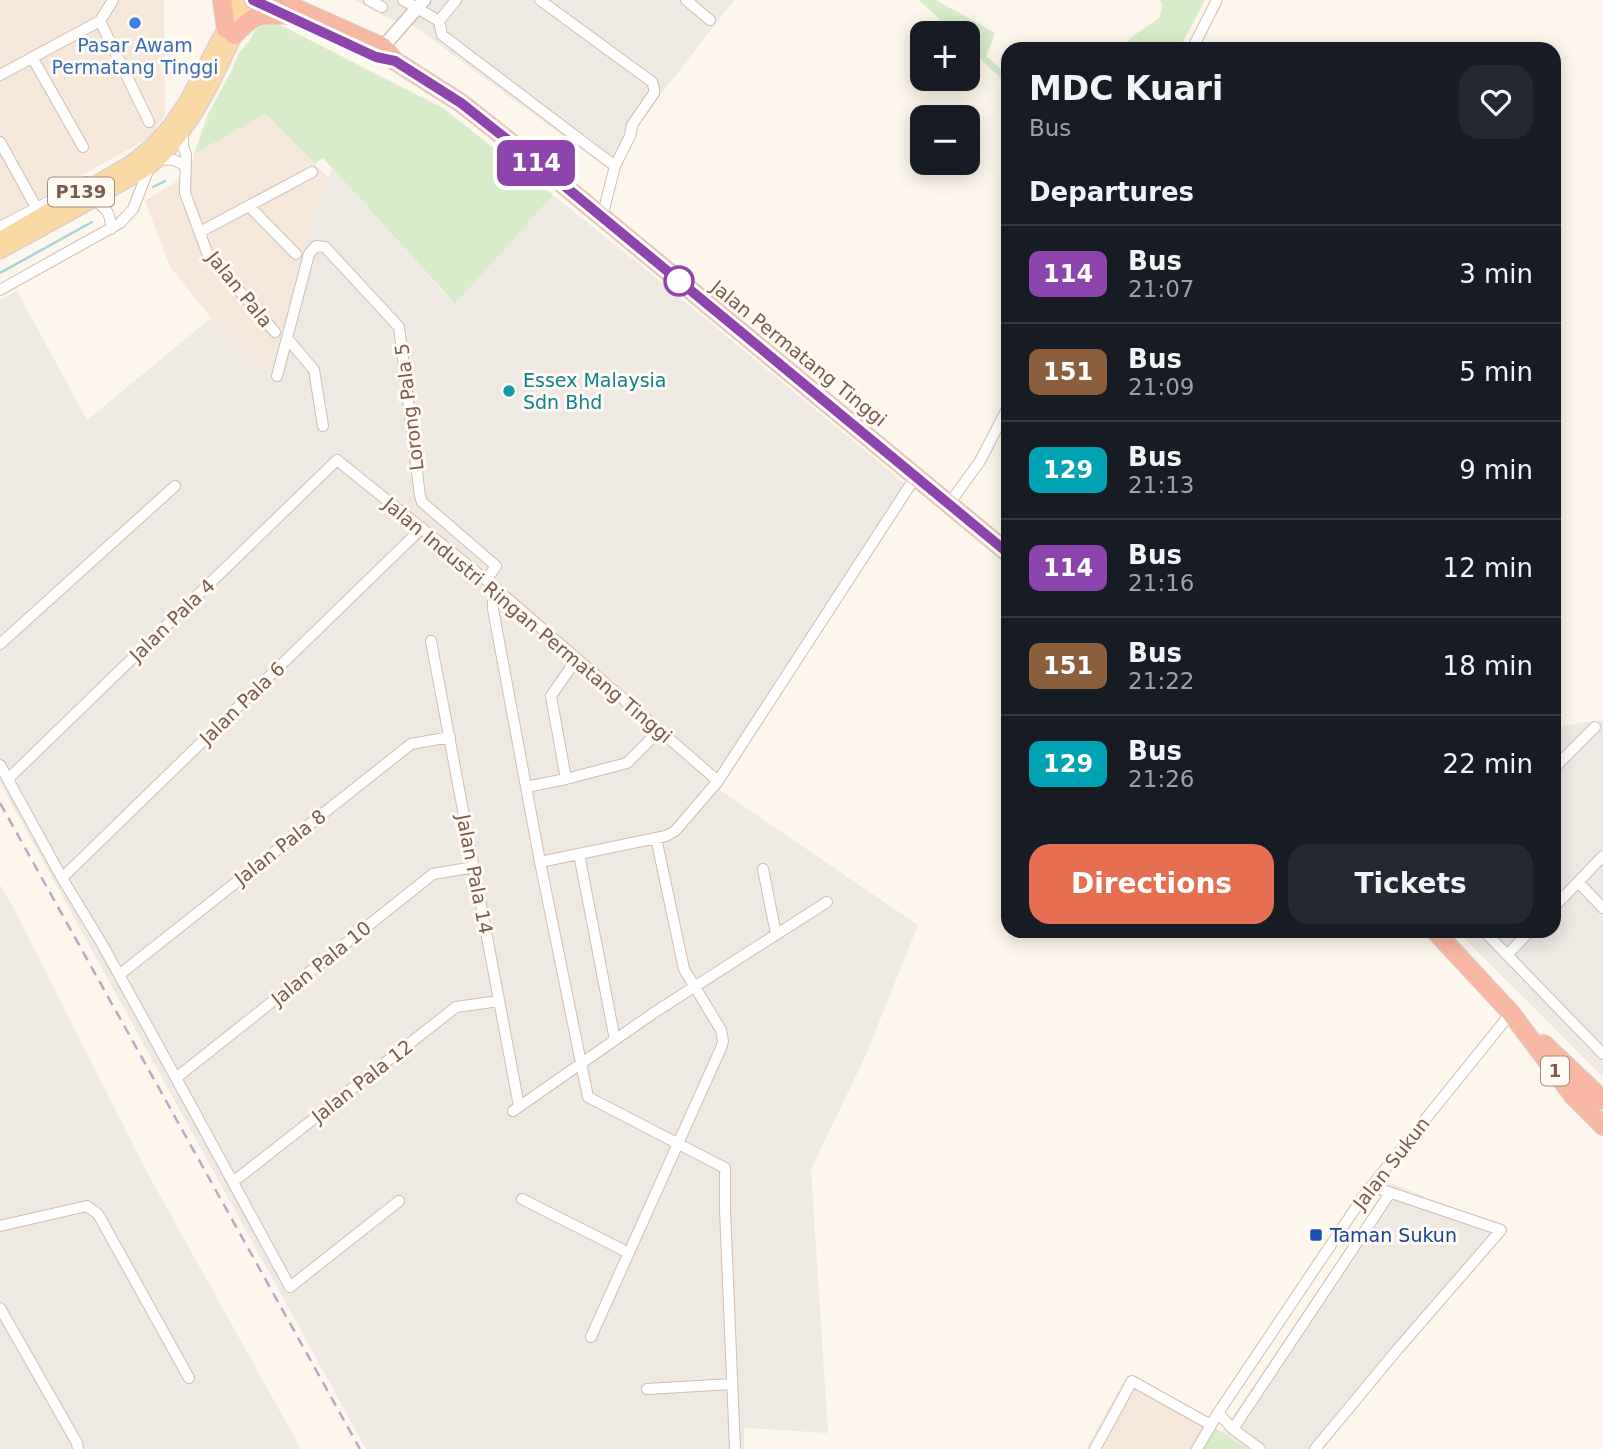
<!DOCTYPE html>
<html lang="en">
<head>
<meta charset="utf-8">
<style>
	:root { --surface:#171b24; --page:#242831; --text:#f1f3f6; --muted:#9ea1a6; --line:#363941; --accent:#e76f51 }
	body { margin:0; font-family:"DejaVu Sans",sans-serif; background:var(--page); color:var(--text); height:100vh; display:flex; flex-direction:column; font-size:26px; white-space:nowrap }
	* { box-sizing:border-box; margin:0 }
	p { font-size:23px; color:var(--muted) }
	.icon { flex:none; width:38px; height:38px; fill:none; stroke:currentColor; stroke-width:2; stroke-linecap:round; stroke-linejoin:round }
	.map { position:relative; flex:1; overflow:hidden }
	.panel { position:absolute; left:1001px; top:42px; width:560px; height:896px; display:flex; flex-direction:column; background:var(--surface); border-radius:21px; box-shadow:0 4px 18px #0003 }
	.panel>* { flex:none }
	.badge { padding:0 14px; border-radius:10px; font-size:24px; line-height:46px }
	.tools { position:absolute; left:910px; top:21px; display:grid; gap:14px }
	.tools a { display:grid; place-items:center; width:70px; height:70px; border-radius:14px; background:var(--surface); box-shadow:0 4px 18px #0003; font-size:35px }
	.map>.badge { position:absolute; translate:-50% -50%; box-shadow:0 0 0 4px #fff }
	h2 { padding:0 28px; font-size:26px; line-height:63px }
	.round { display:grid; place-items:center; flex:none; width:74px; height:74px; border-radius:21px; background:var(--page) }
	.head { display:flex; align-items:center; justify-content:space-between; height:119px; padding:0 28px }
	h1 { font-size:33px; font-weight:600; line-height:52px }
	.primary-button { display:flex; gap:14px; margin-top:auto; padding:14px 28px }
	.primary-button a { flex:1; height:80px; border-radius:21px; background:var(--accent); color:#fff; font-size:28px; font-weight:600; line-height:80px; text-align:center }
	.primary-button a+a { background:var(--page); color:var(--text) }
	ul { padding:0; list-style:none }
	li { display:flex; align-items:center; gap:21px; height:98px; padding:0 28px; border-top:2px solid var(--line) }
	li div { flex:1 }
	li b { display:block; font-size:26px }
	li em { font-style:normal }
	li .badge { min-width:77px; font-weight:700; text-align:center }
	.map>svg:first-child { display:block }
</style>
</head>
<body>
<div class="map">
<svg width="1603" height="1449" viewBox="0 0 1603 1449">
	<rect width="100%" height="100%" fill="#fdf6ec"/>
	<path fill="#f5e8da" d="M0,0h164l1,116 -19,24 -146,80z
		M264,114l65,64 -26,67 -34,128 -58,-55 -41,-51 -25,-66 31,-19 15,-13 3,-15z
		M1127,1375l87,52 32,22h-160z"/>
	<path fill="#efe9e4" d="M354,0h380l-96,124 -3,12 -19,39 -205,-151 -22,-5z
		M332,168l122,136 99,-109 91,73 269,222 -88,133 -105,167 198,135 -53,132 -54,112 17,264 -84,-5v21h-378l-366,-666v-483l17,-9 70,129 124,-102 58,55 34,-128z
		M1592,721h11v356l-146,-146h97v-203z
		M0,885l13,22 135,267 153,275h-301z
		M1390,1183l117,46 -189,220h-72l-24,-17z"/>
	<path fill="#d8ecc9" d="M919,0h17l59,33 -9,23 22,19v10l-40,-38v-14h-14z
		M1160,0h45l-26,49h-59l13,-13 27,-19 2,-13z
		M264,25h16l163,83 110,87 -98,109 -132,-146 -8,6 -50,-50 -71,40 15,-42 22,-40 8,-19 11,-13 6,-11z
		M1211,1425l35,24h-49z"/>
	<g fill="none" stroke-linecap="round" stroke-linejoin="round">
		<path stroke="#a5d3da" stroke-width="2.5" d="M153,187l12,-6
			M0,273l92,-51"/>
		<g stroke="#d1beb0" stroke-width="12">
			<path id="street" d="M369,0l13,7
				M403,0l36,21 3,14 173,131
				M540,0l112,82 2,6v5l-22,32 -2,11 -15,30 -13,51
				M686,0l24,20
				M100,21l49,101
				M439,21l17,-21
				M1192,49l25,-49
				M32,57l51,90
				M0,75l100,-54 13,-21
				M183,132v14l3,9 -1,38 23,62 67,77
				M0,142l36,65
				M159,159l15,1 12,6
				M93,200c14,8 18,14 18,29
				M249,206l47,48
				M0,227l86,-45
				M200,232l112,-60
				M0,290l120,-67 13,-14 16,-41
				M287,338l27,32 9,56
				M277,376l32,-122 7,-8 9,1 74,80 21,169 2,6 74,64 -10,14
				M949,504l31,-43 28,-54
				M499,592l-6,10v7l47,253 48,235 137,71v42l10,239
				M431,641l88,465
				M0,644l175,-158
				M0,765l62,113 40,66 74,134 114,209 109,-86
				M1554,768l41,-41
				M8,779l329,-319 149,120 232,201
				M566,779l-15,-83 25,-36
				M526,787l40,-8 61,-16 32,-32
				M579,854l36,186
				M540,862l126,-26 9,-5 43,-50 198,-305
				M763,869l13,65
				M62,878l360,-350
				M1578,882l25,26
				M1554,907l49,-51
				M1484,931l119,123
				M1507,955l23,-24
				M119,975l292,-231 39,-7
				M176,1078l257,-204 41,-7
				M513,1111l142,-99 172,-110
				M233,1182l223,-175 43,-6
				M522,1199l107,54
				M0,1226l87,-20 11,8 91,164
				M0,1308l77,135 1,6
				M591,1337l130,-289 2,-7 -2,-11 -37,-61 -28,-131
				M647,1389l85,-5
				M1218,1413l15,16 27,20
				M1233,1429l157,-236
				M1095,1449l37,-68 79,44
				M1197,1449l21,-36 147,-219 146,-181
				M1315,1449l82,-99 104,-120 -130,-44"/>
		</g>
		<g stroke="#d6c0b0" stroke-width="15">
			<path id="secondary" d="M376,57l7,-10 41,-47"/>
		</g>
		<g stroke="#dad1cd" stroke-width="17">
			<path id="primary" d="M0,239l131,-76 20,-16 19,-21 17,-25 53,-101
				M0,251c39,-21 78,-42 117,-65 15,-9 32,-17 44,-29 41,-41 65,-105 90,-157"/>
		</g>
		<g stroke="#dad1cd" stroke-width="20">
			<path id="highway" d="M222,0l4,29
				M253,0l33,15
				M277,0l106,47 12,14 66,42 77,61 470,389
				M234,35c16,-16 21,-22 45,-20
				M1435,931l76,82 63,84 29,29
				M1544,1044l59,56"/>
		</g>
		<use href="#street" stroke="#fff" stroke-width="10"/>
		<use href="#secondary" stroke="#fff" stroke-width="12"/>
		<use href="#primary" stroke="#fbd9a5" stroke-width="14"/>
		<use href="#highway" stroke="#f7b7a3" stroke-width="18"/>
		<path stroke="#b9a8c9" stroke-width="2.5" stroke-dasharray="10 7" stroke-linecap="butt" d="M0,803l360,646"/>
	</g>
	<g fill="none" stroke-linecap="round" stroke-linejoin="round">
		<g stroke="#fff" stroke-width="16">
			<path id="line" d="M253,0l123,57 19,4 66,42 77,61 470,389"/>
		</g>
		<use href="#line" stroke="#8e44ad" stroke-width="10"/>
	</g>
	<circle fill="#3f7fe0" stroke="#fffaf3" stroke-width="2.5" cx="135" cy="23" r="7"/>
	<circle fill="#fff" stroke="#8e44ad" stroke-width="3.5" cx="679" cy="281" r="14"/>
	<circle fill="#0f9aa8" stroke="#fffaf3" stroke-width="2.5" cx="509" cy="391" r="7"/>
	<rect fill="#1a4fb4" stroke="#fffaf3" stroke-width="2.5" x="1309" y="1228" width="14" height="14" rx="3.5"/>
	<g text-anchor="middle" stroke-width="6" stroke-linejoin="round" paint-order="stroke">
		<g fill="#fffaf3" stroke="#a28b7f" stroke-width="2">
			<rect x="48" y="177.5" width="66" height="29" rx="5"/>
			<rect x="1541" y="1056.5" width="28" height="29" rx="5"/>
		</g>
		<g font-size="18" font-weight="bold" fill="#7a5c4d">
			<text x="81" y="198">P139</text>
			<text x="1555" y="1077">1</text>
		</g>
		<g font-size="19" fill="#366cbe" stroke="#fffaf3">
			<text x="135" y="52">Pasar Awam<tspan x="135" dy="22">Permatang Tinggi</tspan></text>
		</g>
		<g font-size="19" fill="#7a5c4d" stroke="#fffaf3">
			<text transform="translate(240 289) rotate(51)" y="7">Jalan Pala</text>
			<text transform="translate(799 353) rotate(39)" y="7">Jalan Permatang Tinggi</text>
			<text transform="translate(409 407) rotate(-97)" y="7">Lorong Pala 5</text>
			<text transform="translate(172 620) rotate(-44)" y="7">Jalan Pala 4</text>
			<text transform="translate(528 620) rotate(40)" y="7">Jalan Industri Ringan Permatang Tinggi</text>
			<text transform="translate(242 703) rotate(-44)" y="7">Jalan Pala 6</text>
			<text transform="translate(280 847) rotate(-38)" y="7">Jalan Pala 8</text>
			<text transform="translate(475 874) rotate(79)" y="7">Jalan Pala 14</text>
			<text transform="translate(321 963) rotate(-39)" y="7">Jalan Pala 10</text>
			<text transform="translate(362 1081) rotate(-38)" y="7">Jalan Pala 12</text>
			<text transform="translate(1391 1163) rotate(-52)" y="7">Jalan Sukun</text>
		</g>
		<g font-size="19" fill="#0d838f" stroke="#fffaf3" text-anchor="start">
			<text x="523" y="387">Essex Malaysia<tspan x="523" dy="22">Sdn Bhd</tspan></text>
		</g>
		<g font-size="19" fill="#164399" stroke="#fffaf3" text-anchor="start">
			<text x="1330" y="1242">Taman Sukun</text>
		</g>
	</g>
</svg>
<div class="tools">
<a>+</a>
<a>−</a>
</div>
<b class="badge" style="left:536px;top:163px;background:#8e44ad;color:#fff">114</b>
<section class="panel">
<div class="head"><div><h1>MDC Kuari</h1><p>Bus</p></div><a class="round"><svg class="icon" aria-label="heart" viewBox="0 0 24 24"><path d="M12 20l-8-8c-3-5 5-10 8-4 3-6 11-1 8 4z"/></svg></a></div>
<h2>Departures</h2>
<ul>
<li><span class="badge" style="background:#8e44ad;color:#fff">114</span><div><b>Bus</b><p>21:07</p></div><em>3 min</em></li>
<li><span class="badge" style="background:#8b5e3c;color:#fff">151</span><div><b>Bus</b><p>21:09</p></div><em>5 min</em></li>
<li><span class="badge" style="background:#00a3b4;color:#fff">129</span><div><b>Bus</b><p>21:13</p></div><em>9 min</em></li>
<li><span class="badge" style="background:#8e44ad;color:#fff">114</span><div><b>Bus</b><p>21:16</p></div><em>12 min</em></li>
<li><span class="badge" style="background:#8b5e3c;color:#fff">151</span><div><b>Bus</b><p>21:22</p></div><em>18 min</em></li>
<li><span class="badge" style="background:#00a3b4;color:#fff">129</span><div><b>Bus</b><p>21:26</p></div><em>22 min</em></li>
</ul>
<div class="primary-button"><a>Directions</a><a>Tickets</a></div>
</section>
</div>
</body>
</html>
